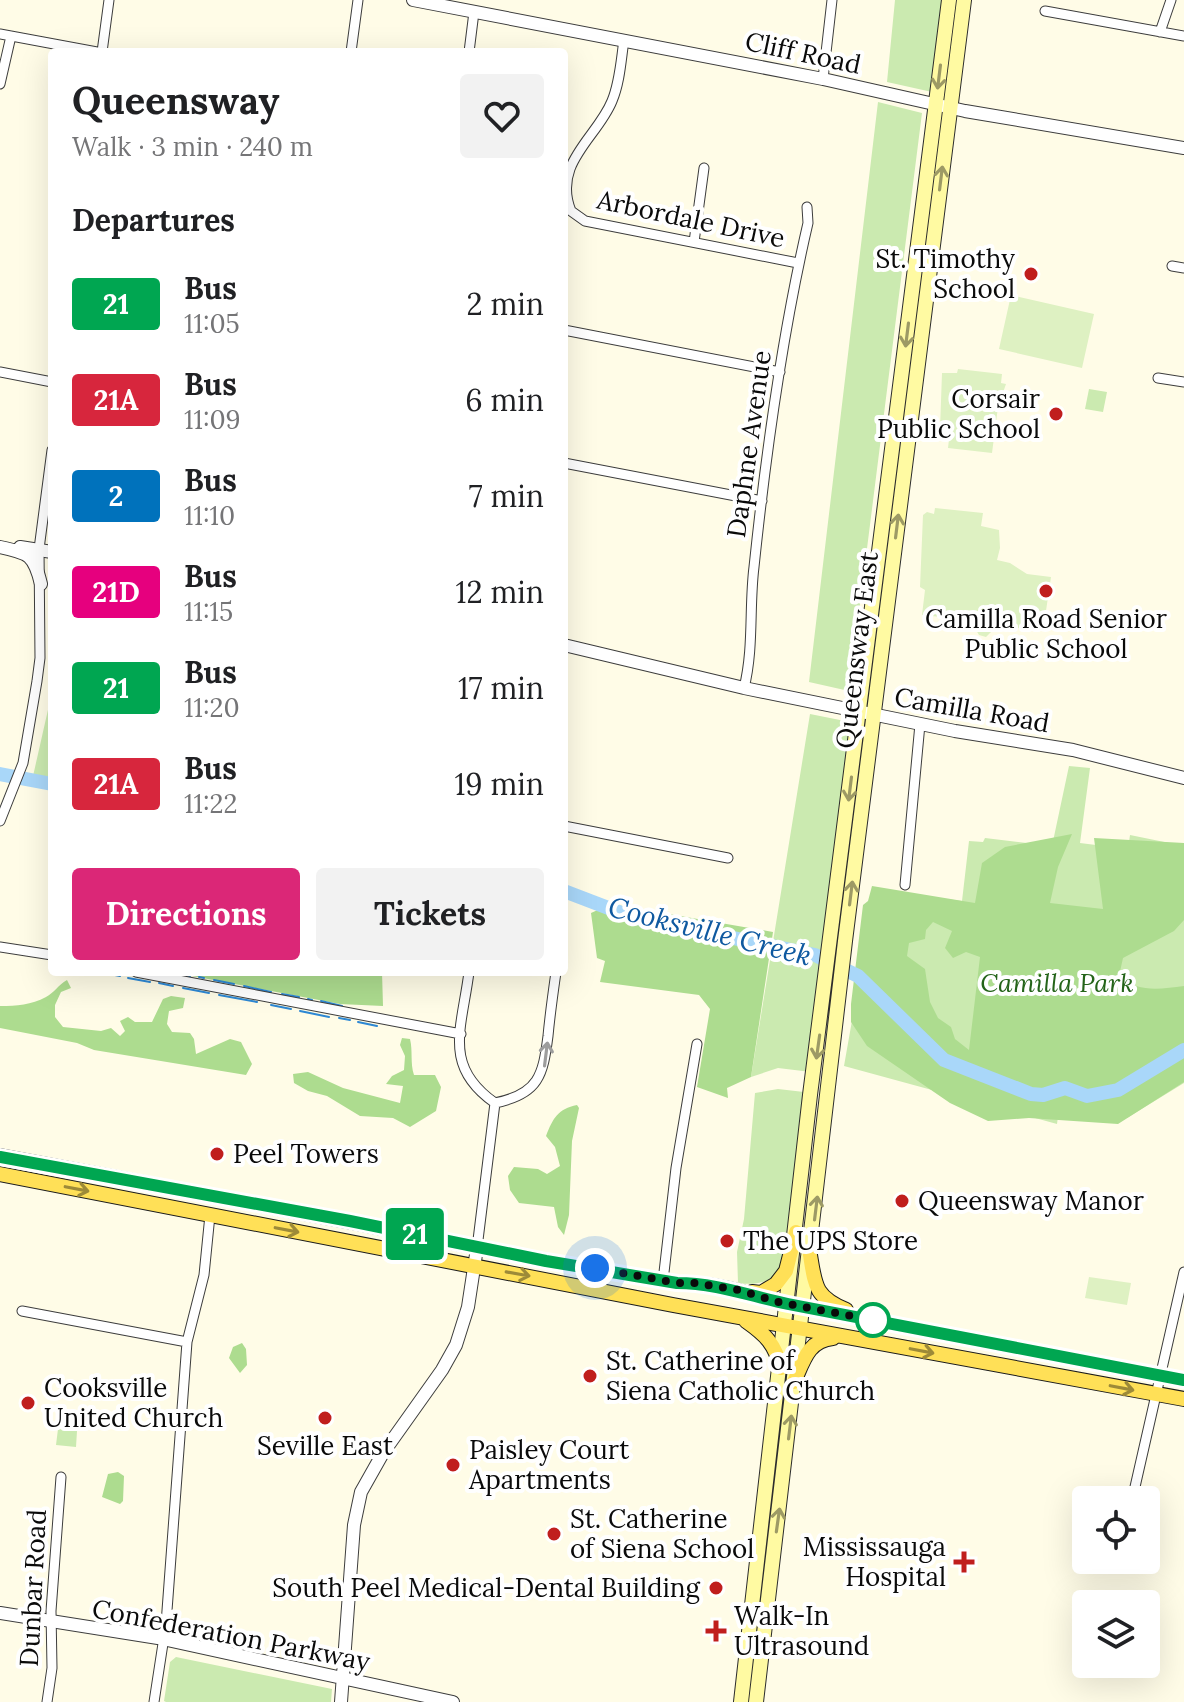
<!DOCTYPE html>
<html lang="en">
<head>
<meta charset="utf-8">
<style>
	:root { --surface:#fff; --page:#f2f2f2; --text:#202124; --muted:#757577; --accent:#db2777 }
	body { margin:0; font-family:Lora,serif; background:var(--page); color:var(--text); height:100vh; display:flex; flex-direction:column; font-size:30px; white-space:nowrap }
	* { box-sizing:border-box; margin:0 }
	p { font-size:26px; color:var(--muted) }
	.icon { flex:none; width:44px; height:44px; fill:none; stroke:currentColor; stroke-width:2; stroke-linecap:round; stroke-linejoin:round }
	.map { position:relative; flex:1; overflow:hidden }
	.side { position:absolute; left:48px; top:48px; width:520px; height:928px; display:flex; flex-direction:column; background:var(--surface); border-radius:8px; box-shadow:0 8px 32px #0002 }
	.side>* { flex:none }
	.badge { padding:0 16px; border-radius:6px; font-size:28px; line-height:52px }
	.fabs { position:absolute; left:1072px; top:1486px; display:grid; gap:16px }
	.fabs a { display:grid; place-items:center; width:88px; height:88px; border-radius:8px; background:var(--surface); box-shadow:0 8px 32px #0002; font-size:40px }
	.you { position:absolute; width:40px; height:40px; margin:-20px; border:6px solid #fff; border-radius:50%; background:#1a73e8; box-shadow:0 0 0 12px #1a73e833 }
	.map>.badge { position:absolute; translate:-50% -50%; box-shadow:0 0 0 4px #fff }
	h2 { padding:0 24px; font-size:30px; line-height:72px }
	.round { display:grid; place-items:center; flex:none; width:84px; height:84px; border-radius:8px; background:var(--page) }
	.headline { display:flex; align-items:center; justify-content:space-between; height:136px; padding:0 24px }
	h1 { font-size:38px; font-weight:700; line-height:60px }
	.button { display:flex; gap:16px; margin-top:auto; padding:16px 24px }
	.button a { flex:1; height:92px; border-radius:8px; background:var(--accent); color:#fff; font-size:32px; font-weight:700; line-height:92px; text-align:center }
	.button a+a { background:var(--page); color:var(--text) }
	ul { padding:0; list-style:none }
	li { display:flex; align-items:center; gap:24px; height:96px; padding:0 24px }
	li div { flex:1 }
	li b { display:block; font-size:30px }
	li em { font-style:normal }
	li .badge { min-width:88px; font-weight:700; text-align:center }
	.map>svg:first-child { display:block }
</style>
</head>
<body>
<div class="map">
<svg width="1184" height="1702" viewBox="0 0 1184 1702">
	<rect width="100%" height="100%" fill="#fffce7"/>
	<path fill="#cbeab0" d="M895,0h48l-11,92 -45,-10z
		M878,102l44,11 -73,578 -40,-9z
		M1089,389l18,3 -4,20 -18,-3z
		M52,692v97l-21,-4z
		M810,714l45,9 -44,349 -33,-4 -27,9z
		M1069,766l21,2 -10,75 48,6 2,-14 54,11v237l-57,35 -68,-9 -2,15 -213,-58 31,-176 87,11 7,-60 14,1 2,-4 67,8z
		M778,1089l26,3 -7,71 -14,96c-5,23 -25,27 -45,24l-1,-31 7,-33 11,-126z
		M58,1429l19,2 -1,16 -20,-2z
		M176,1657l156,32 -1,13h-165l-2,-1 6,-39z"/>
	<path fill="#addc8f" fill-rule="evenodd" d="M1072,834l-14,33 -8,36 53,6 -9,-71 90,5v77l-10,11 -51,27 -4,18c19,17 41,13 65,10v96l-66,42 -89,-6 -41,3 -38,-18 -83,-57 -16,-24v-18l12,-99 5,-4 4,-15 103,17 7,-40 23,-16zM933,922l19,9 -7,17 8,10 13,-6 14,5 -11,93 -14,-11 -4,-12 -13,-9 -8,-16 -5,-33 -18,-13 2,-13 16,-4 1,-9z
		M611,904l162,28 -22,145 -24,11 1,10 -31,-11 13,-78 -11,-14 -99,-13 5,-21 -8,-3 -6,-45z
		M171,972h148c19,5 43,0 63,0l1,34 -43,-2z
		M67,980l4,8 -10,4 -6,13v12l8,10 38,4 10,-3 9,8 5,-5 -5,-10 8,-4 7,5h17l11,-23 8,-3 14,2 -2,10 -14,3 -2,13 5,8 18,1 4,6 2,15 34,-15 11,3 11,22 -6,11 -152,-25 -17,-7 -77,-15v-22c17,0 31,-1 46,-9 8,-4 12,-12 21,-17z
		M402,1038l8,1c3,12 0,24 4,36h21l6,12 -5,24 -26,16 -17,-9 -33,-2 -33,-20 -19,-5 -14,-8 -1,-9 15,-2 35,16 57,15 3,-17 -17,-2 6,-8 12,-6 1,-14 -5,-11z
		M577,1105l2,3 -7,33 -3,74 -5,20 -6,-8 -4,-20 -35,-4 -9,-13 -2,-14 6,-9 24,2 9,5 13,-8 -5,-19 -9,-11c7,-18 12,-27 31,-31z
		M242,1343l4,6 1,16 -7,8 -11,-15 4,-11z
		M118,1472l6,4 -1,25 -3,3 -18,-7 6,-23z"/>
	<path fill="#def1c2" d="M1011,295l83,19 -12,54 -83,-19z
		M958,369l44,5 -1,9 5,1 -8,23 -6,46 -44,-5 2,-17 -10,-2 2,-56h15z
		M935,508l48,5 -2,13 18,4 1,18 -3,12 13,3 17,11 24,3 -8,54 -33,-4 1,-15 -25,25 -7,-2 -9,-15 -48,-5 3,-25 -5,-3 3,-72 4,-3 7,2z
		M1089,1277l42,6 -4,22 -42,-7z"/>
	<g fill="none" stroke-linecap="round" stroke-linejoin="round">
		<path stroke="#2d88d4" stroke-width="2" d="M100,972l20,4
			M175,973l15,3
			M199,977l5,1
			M128,978l22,4
			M214,980l20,4
			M159,983l14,3
			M244,986l27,6
			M183,988l26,5
			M282,994l17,3
			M219,995l38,7
			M308,999l4,1
			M321,1001l21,5
			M271,1005l20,4
			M300,1011l29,6
			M339,1018l11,2
			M358,1022l19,4"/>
		<path stroke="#a9d7f9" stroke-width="14" d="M0,774l52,10
			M564,891l68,26 183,38 43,21 86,84 87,34 12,1 22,-7 22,8 31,-6 66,-40"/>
		<g stroke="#3d3d3d" stroke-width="11">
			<path id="minor" d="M1045,11l139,25
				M1160,32l11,-32
				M0,34l97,18
				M624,40c-3,20 -4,42 -12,61 -15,37 -60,62 -41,110l14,10 213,42
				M102,52l7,-52
				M351,52l7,-52
				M469,52l5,-40
				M823,79l9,-79
				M0,84l11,-48
				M694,242l10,-74
				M1172,266l12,2
				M564,330l216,42
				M0,372l52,10
				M1158,378l26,4
				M564,463l198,38
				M744,688c10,-40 5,-81 10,-121 12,-115 28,-232 54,-344l-1,-16
				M0,821l23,-58 14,-82 3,-23 -1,-109 13,-99
				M564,826l164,32
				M905,885l15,-161
				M0,947l52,8
				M136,972l325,62
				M469,972c-7,56 -27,94 26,131 44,-9 48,-28 53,-67 2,-22 5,-43 8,-64
				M477,1248l18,-145
				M663,1281l13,-113 21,-124
				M22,1311l165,31
				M1132,1500l52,-228
				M47,1702l5,-34 -1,-57 10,-134
				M154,1702l12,-78 21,-282 17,-67 6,-60"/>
		</g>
		<g stroke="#3d3d3d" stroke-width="14">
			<path id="tertiary" d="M413,0l410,79 142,32 219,37
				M0,547c29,6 34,8 41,37
				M20,547l32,5
				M564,645l180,43 211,43 118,19 111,28
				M0,1613l158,25 295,64
				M341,1702l13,-177 7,-33 22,-39 59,-83 14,-25 12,-38 9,-59"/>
		</g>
		<g stroke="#2c2c2c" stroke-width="16">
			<path id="secondary" d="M741,1702l69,-607 139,-1095
				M756,1702l89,-761 119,-941"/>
		</g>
		<g stroke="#1b1b1b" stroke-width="16">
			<path id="primary" d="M0,1156l357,67 189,38 131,22c35,0 68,9 101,19l406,78
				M0,1174l673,131 511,94
				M810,1255c5,31 5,42 36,55
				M752,1292l9,1 15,-9 10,-13 10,-39
				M746,1321c20,14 29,23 35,47
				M794,1382c9,-20 14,-42 39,-44"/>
		</g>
		<use href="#minor" stroke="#fff" stroke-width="9"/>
		<use href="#tertiary" stroke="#fff" stroke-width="12"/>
		<use href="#secondary" stroke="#fffaa2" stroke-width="14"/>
		<use href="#primary" stroke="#ffe057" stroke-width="14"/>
	</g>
	<defs><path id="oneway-shaft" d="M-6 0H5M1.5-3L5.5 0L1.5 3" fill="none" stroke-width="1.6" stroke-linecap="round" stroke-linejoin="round" transform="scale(2)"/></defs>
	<g stroke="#9d9a65">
		<use href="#oneway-shaft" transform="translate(939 77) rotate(97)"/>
		<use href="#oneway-shaft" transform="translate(941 178) rotate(-83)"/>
		<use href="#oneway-shaft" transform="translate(907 335) rotate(97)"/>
		<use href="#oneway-shaft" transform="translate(897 526) rotate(-83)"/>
		<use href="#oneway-shaft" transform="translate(850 789) rotate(97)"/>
		<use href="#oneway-shaft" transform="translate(851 893) rotate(-83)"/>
		<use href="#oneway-shaft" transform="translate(818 1047) rotate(98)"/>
		<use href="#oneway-shaft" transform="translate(816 1208) rotate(-83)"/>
		<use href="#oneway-shaft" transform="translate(790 1427) rotate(-83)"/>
		<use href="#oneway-shaft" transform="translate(778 1520) rotate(-82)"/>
	</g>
	<use stroke="#9d9d9d" href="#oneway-shaft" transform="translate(546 1054) rotate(-83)"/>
	<g stroke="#9d8a38">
		<use href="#oneway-shaft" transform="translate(77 1189) rotate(11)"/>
		<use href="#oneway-shaft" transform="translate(287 1230) rotate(11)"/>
		<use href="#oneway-shaft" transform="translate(518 1274) rotate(10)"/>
		<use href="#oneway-shaft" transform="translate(922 1351) rotate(11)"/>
		<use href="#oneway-shaft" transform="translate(1122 1388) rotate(11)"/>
	</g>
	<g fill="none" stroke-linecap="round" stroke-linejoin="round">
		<g stroke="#fff" stroke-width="18">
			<path id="line" d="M0,1157l350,64 196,40 131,22c39,0 73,13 111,21l396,76"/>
		</g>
		<use href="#line" stroke="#00a651" stroke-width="12"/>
		<path stroke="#0a0a0a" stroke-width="8" stroke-dasharray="0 14.4" d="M595,1268l82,15h17l45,7 39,12 95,18"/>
	</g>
	<g fill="#c01e1d" stroke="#fff" stroke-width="3">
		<circle cx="1031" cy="274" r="8"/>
		<circle cx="1056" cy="414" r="8"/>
		<circle cx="1046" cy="591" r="8"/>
		<circle cx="217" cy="1154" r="8"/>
		<circle cx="902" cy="1201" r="8"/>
		<circle cx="727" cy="1241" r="8"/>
		<circle cx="590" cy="1376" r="8"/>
		<circle cx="28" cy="1403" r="8"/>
		<circle cx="325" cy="1418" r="8"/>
		<circle cx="453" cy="1465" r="8"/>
		<circle cx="554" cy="1534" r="8"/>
		<path d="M960 1550h8v8h8v8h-8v8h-8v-8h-8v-8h8z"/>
		<circle cx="716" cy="1588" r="8"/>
		<path d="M712 1619h8v8h8v8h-8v8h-8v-8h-8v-8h8z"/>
	</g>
	<circle fill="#fff" stroke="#00a651" stroke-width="4" cx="873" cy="1320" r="16"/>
	<g text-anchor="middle" stroke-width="8" stroke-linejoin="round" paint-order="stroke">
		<g font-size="26" fill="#0a0a0a" stroke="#fff">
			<text transform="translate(803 53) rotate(12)" y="9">Cliff Road</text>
			<text transform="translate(691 219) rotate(12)" y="9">Arbordale Drive</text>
			<text transform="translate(749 444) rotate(-82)" y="9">Daphne Avenue</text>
			<text transform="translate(857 650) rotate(-83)" y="9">Queensway East</text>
			<text transform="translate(972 710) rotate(10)" y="9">Camilla Road</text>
			<text transform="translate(33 1588) rotate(-87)" y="9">Dunbar Road</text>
			<text transform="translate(231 1635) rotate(11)" y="9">Confederation Parkway</text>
		</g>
		<g font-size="26" fill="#0a0a0a" stroke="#fff" text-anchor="start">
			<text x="1015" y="268" text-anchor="end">St. Timothy<tspan x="1015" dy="30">School</tspan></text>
			<text x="1040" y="408" text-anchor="end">Corsair<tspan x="1040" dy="30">Public School</tspan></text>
			<text x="1046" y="628" text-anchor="middle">Camilla Road Senior<tspan x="1046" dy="30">Public School</tspan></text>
			<text x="233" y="1163">Peel Towers</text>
			<text x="918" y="1210">Queensway Manor</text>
			<text x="743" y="1250">The UPS Store</text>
			<text x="606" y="1370">St. Catherine of<tspan x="606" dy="30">Siena Catholic Church</tspan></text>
			<text x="44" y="1397">Cooksville<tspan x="44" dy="30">United Church</tspan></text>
			<text x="325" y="1455" text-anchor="middle">Seville East</text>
			<text x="469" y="1459">Paisley Court<tspan x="469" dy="30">Apartments</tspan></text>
			<text x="570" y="1528">St. Catherine<tspan x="570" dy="30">of Siena School</tspan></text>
			<text x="946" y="1556" text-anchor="end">Mississauga<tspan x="946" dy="30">Hospital</tspan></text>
			<text x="700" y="1597" text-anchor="end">South Peel Medical-Dental Building</text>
			<text x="734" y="1625">Walk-In<tspan x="734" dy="30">Ultrasound</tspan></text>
		</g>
		<g font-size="26" font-style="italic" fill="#246419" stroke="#fff">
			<text x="1057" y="992">Camilla Park</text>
		</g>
		<g font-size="28" font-style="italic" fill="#0f59a0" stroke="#fff">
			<text transform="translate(710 931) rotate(14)" y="10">Cooksville Creek</text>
		</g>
	</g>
</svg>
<div class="fabs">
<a><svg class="icon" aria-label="locate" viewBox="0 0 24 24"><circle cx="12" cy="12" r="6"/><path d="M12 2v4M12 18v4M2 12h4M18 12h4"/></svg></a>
<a><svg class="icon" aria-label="layers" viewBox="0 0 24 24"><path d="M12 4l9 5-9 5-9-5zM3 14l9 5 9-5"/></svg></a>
</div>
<div class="you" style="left:595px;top:1268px"></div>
<b class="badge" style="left:415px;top:1234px;background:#00a651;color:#fff">21</b>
<section class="side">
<div class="headline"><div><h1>Queensway</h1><p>Walk · 3 min · 240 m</p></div><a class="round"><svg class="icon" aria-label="heart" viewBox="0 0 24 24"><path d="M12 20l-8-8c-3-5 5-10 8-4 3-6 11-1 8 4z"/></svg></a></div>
<h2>Departures</h2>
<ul>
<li><span class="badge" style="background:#00a651;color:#fff">21</span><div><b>Bus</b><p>11:05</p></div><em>2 min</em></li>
<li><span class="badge" style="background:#d7263d;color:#fff">21A</span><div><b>Bus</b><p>11:09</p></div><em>6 min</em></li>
<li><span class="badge" style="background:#0072bc;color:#fff">2</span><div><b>Bus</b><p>11:10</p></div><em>7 min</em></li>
<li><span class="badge" style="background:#e6007e;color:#fff">21D</span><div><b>Bus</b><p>11:15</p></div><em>12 min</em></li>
<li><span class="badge" style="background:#00a651;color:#fff">21</span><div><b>Bus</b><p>11:20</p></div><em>17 min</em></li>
<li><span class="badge" style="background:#d7263d;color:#fff">21A</span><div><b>Bus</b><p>11:22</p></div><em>19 min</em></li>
</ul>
<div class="button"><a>Directions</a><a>Tickets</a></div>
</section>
</div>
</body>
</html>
